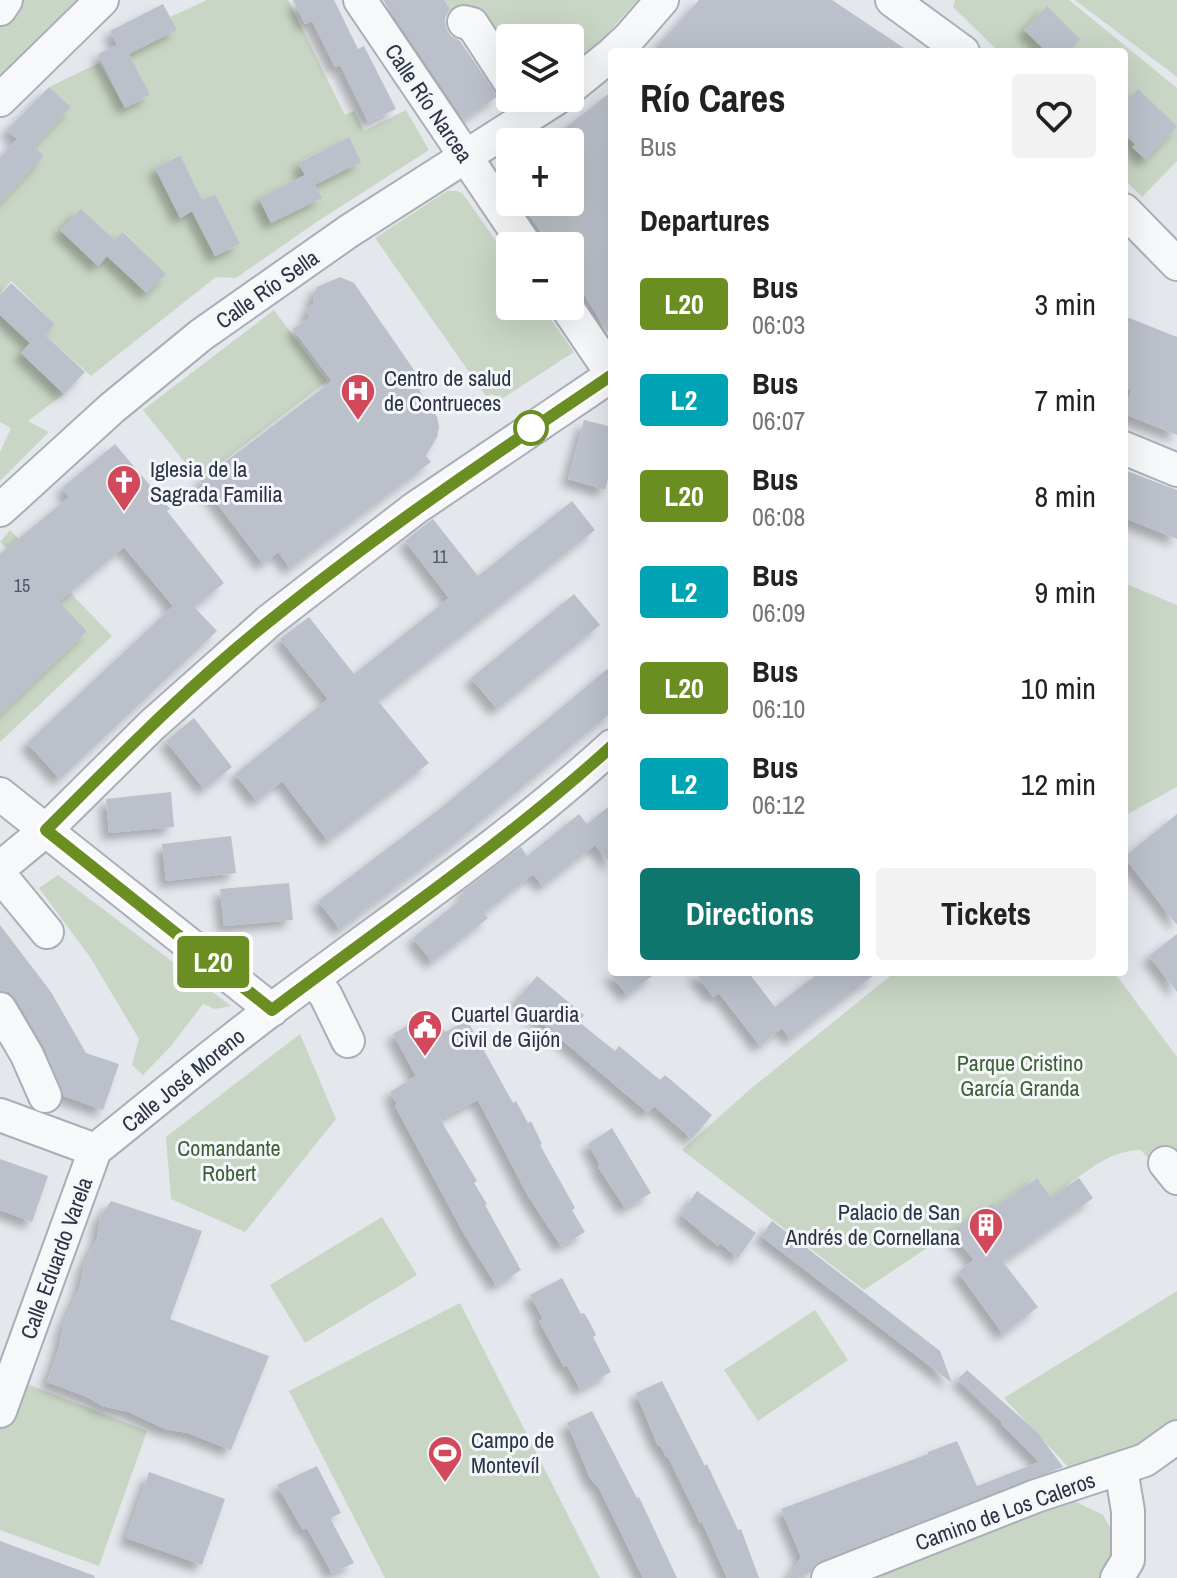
<!DOCTYPE html>
<html lang="en">
<head>
<meta charset="utf-8">
<style>
	:root { --surface:#fff; --page:#f2f2f2; --text:#222; --muted:#767676; --accent:#0f766e }
	body { margin:0; font-family:"Archivo Narrow",sans-serif; background:var(--page); color:var(--text); height:100vh; display:flex; flex-direction:column; font-size:30px; white-space:nowrap }
	* { box-sizing:border-box; margin:0 }
	p { font-size:26px; color:var(--muted) }
	.icon { flex:none; width:44px; height:44px; fill:none; stroke:currentColor; stroke-width:2; stroke-linecap:round; stroke-linejoin:round }
	.map { position:relative; flex:1; overflow:hidden }
	.drawer { position:absolute; left:608px; top:48px; width:520px; height:928px; display:flex; flex-direction:column; background:var(--surface); border-radius:8px; box-shadow:0 8px 32px #0002 }
	.drawer>* { flex:none }
	.badge { padding:0 16px; border-radius:6px; font-size:28px; line-height:52px }
	.buttons { position:absolute; left:496px; top:24px; display:grid; gap:16px }
	.buttons a { display:grid; place-items:center; width:88px; height:88px; border-radius:8px; background:var(--surface); box-shadow:0 8px 32px #0002; font-size:40px }
	.map>.badge { position:absolute; translate:-50% -50%; box-shadow:0 0 0 4px #fff }
	h2 { padding:0 32px; font-size:30px; line-height:72px }
	.round { display:grid; place-items:center; flex:none; width:84px; height:84px; border-radius:8px; background:var(--page) }
	.head { display:flex; align-items:center; justify-content:space-between; height:136px; padding:0 32px }
	h1 { font-size:38px; font-weight:700; line-height:60px }
	.button { display:flex; gap:16px; margin-top:auto; padding:16px 32px }
	.button a { flex:1; height:92px; border-radius:8px; background:var(--accent); color:#fff; font-size:32px; font-weight:700; line-height:92px; text-align:center }
	.button a+a { background:var(--page); color:var(--text) }
	ul { padding:0; list-style:none }
	li { display:flex; align-items:center; gap:24px; height:96px; padding:0 32px }
	li div { flex:1 }
	li b { display:block; font-size:30px }
	li em { font-style:normal }
	li .badge { min-width:88px; font-weight:700; text-align:center }
	.map>svg:first-child { display:block }
</style>
</head>
<body>
<div class="map">
<svg width="1177" height="1578" viewBox="0 0 1177 1578">
	<defs>
		<filter id="shadow"><feDropShadow dx="-7" dy="7" stdDeviation="4" flood-color="#0004"/></filter>
	</defs>
	<rect width="100%" height="100%" fill="#e4e7ec"/>
	<path fill="#c9d6c5" fill-rule="evenodd" d="M0,0h102l-102,100z
		M207,0h81l57,115 9,-4 10,20 42,-21 23,40 -111,71 -82,57 -20,-1 -125,99 -46,-41 10,-11 -44,-43 -11,12v-98l44,-39 -10,-10 37,-39 -22,-20 50,-24 26,45 24,-12 -20,-42 47,-24 -6,-13zM349,137l-34,48 6,12 -50,26 -12,-25 46,-23 -6,-13zM179,155l23,45 13,-6 25,50 -25,12 -23,-45 -11,7 -26,-50zM82,210l33,30 9,-8 41,42 -19,19 -39,-37 -9,10 -38,-36z
		M444,0h194l-49,53 -19,13v-28h-60v23l-53,-42z
		M955,0h114l108,88v73l-35,36 -18,-18v-127h-125l-46,-45z
		M1075,0h102v77z
		M447,191h10l6,3 47,67v45h31l33,46 -74,48 -7,-6 -7,2 -111,-158z
		M274,310l53,71 -128,99 -56,-70z
		M0,315l30,28 -9,10 43,41 -36,27 21,11 -49,49v-29l11,-24 -11,-6z
		M10,530l102,106 -112,106v-28l87,-83 -87,-89z
		M1124,583l53,22v182l-53,29v-31l3,-2 -3,-3z
		M58,875l173,131 -16,3 -12,-5 -32,42 -28,29 -11,-10 7,-26 -49,-82 -51,-69z
		M895,972h219l63,85v97l-20,15 -16,-19c-35,0 -62,28 -90,48l-15,-20 -40,29 -3,-3 -129,86 -182,-140 66,-59z
		M300,1034l36,85 -91,113 -74,-33 -5,-62z
		M382,1217l35,58 -112,68 -35,-58z
		M1177,1291v129l-34,23 -71,28 -68,-73z
		M460,1303l140,275h-215l-96,-187z
		M815,1310l33,50 -90,61 -34,-51z
		M12,1378l135,53 -48,135 -99,-36v-119z
		M1066,1497l37,18 11,19 2,23 -13,21h-248z"/>
	<path fill="#bbc0ca" filter="url(#shadow)" d="M293,0h41l24,49 6,-3 32,63 -28,13 -28,-57 -5,2 -23,-46 -7,3z
		M383,0h61l6,9 -5,9 1,10 5,8 9,5 38,55 -34,24z
		M699,0h133l78,52h-258z
		M163,4l14,26 -48,24 21,41 -25,13 -27,-54 19,-9 -7,-14z
		M1047,6l33,33 -12,13h-21l-23,-22z
		M49,87l22,20 -37,39 10,10 -44,47v-45l17,-19 -10,-9z
		M1138,89l39,37 -31,34 -14,-13 3,-3 -11,-10v-29z
		M612,91v248l-42,-67v-26h-19l-31,-44h50v-60h-22z
		M349,137l12,25 -46,23 7,13 -51,25 -12,-25 46,-23 -7,-12z
		M180,155l22,45 13,-6 25,50 -25,12 -23,-45 -12,7 -25,-50z
		M81,209l34,31 8,-8 43,42 -19,19 -40,-37 -9,10 -38,-36z
		M340,277l14,6 71,103 -6,4 18,27 2,10 -2,10 -11,19 5,6 -141,106 -12,-16 -15,12 -63,-83 132,-100 -39,-52 17,-12 -4,-7 7,-6v-9l4,-8z
		M11,283l44,41 -10,11 40,37 -21,22 -43,-41 9,-10 -30,-28v-20z
		M1124,316l53,21v98l-53,-21 7,-24 -7,-1z
		M584,420l28,7v37l-7,26 -37,-11z
		M115,444l55,65 -3,2 57,72 -30,24 23,24 -157,148 -33,-36 146,-137 -49,-59 -65,55 28,29 -87,83v-160l69,-57 -7,-9z
		M1124,470l53,20v49l-53,-21z
		M572,501l23,29 -217,171 51,62 -101,78 -46,-60 -25,20 -22,-27 93,-75 -48,-60 29,-22 45,57 95,-76 -44,-57 25,-20 3,-2 45,57z
		M574,594l26,31 -103,84 -26,-31z
		M612,665v47l-155,129 -117,88 -22,-28 124,-94z
		M194,718l38,49 -28,22 -38,-48z
		M171,792l3,35 -65,6 -3,-34z
		M612,804v62l-17,-21 -52,41 -10,-12 -49,39 4,5 -56,44 -19,-24 52,-42 -3,-4 59,-45 6,9 52,-42 8,10z
		M1177,814v111l-53,-68z
		M231,836l5,37 -70,8 -4,-37z
		M289,883l4,37 -69,6 -4,-37z
		M0,925l51,67 35,61 33,11 -16,46 -39,-14 -20,-49 -28,-48 -7,-7 -9,-2z
		M1177,934v58l-28,-36z
		M609,972h48l-30,23z
		M694,972h54l27,35 45,-35h58l-88,67 -8,-11 -22,18 -41,-53 -6,4z
		M537,976l47,39 -5,7 36,29 4,-5 41,34 5,-5 47,40 -20,24 -38,-33 -6,7 -132,-112z
		M433,1011l12,21 22,-12 46,83 3,-2 12,22 3,-2 11,23 -2,1 35,63 -3,2 13,22 -24,14 -33,-50 -50,-96 -38,19 37,62 -3,2 13,21 -2,1 36,65 -25,15 -32,-51 -69,-128 2,-2 -7,-12 26,-16 -23,-42z
		M612,1128l39,65 -26,15 -27,-41 2,-2 -12,-21z
		M0,1159l48,17 -16,46 -32,-12z
		M1037,1178l14,20 28,-20 14,20 -90,64 35,45 -35,27 -45,-62 16,-12 -24,-28 43,-29 3,4z
		M697,1191l59,42 -18,25 -18,-15 -2,3 -37,-31z
		M111,1201l91,30 -32,88 99,37 -38,94 -43,-17 -23,-4 -36,-17 -27,-6 -15,-9 -40,-15 12,-34 4,-23 16,-36 5,-24 13,-27 3,-21z
		M772,1221l168,130 12,32 -191,-147z
		M562,1278l19,36 3,-1 5,8 7,14 -3,2 18,35 -31,17 -13,-24 -3,2 -25,-46 4,-2 -13,-24z
		M967,1370l70,62 26,35 -242,93 -7,6 -4,7 -12,5h-10l13,-21 -20,-48 147,-55v-2l29,-11 20,45 62,-24 -38,-38 2,-1 -45,-44z
		M662,1381l43,85 2,-2 31,66 3,-1 18,49h-32l-25,-56 -2,1 -6,-13 -26,-53h-2l-6,-12 -2,1 -22,-53z
		M592,1411l45,87 2,-1 38,81h-34l-44,-90 -9,-10 -23,-55z
		M317,1466l24,47 -11,5 24,45 -22,10 -25,-45 -4,2 -26,-45z
		M149,1472l76,27 -23,66 -76,-27z
		M0,1541l95,35 -1,2h-94z"/>
	<g fill="none" stroke-linecap="round" stroke-linejoin="round">
		<g stroke="#a9aeb7" stroke-width="36">
			<path id="minor" d="M360,0l166,246
				M892,0l71,52
				M0,9l6,-9
				M464,22l8,2 38,58
				M614,52l15,-14 33,-38
				M570,88l42,-34
				M0,100l102,-100
				M1124,210l53,54
				M566,306l46,68
				M1124,448l53,22
				M0,510l112,-102 89,-73 148,-104 208,-133
				M0,794l272,216
				M0,868l46,-38 106,-105 117,-104 145,-112 198,-134
				M0,875l47,57
				M314,978l12,18 22,45
				M0,1009l27,46 18,41
				M0,1115l95,35
				M95,1150c59,-47 116,-95 176,-140 115,-87 235,-167 341,-264
				M1165,1163l12,15
				M0,1411l95,-261
				M828,1578l208,-82 109,-36 32,-23
				M1117,1578l11,-18v-49l-7,-42"/>
		</g>
		<use href="#minor" stroke="#f7f8fa" stroke-width="32"/>
	</g>
	<g fill="none" stroke-linecap="round" stroke-linejoin="round">
		<g stroke="#fff" stroke-width="18">
			<path id="line" d="M612,375c-117,79 -230,155 -340,244 -81,64 -154,139 -226,211l226,180c114,-86 234,-168 340,-264"/>
		</g>
		<use href="#line" stroke="#6b8e23" stroke-width="12"/>
	</g>
	<defs>
		<g id="hospital-pin" transform="scale(1.8)"><path d="M0 17L-7.5 6A9.5 9.5 0 1 1 7.5 6Z" fill="#d1495b" stroke="#f4f6f9"/><path d="M-5-5h3v3.5h4V-5h3V5h-3V1.5h-4V5h-3Z" fill="#fff"/></g>
		<g id="church-pin" transform="scale(1.8)"><path d="M0 17L-7.5 6A9.5 9.5 0 1 1 7.5 6Z" fill="#d1495b" stroke="#f4f6f9"/><path d="M-1.2-6h2.4v3.5h3.3v2.4h-3.3V6h-2.4V-.1h-3.3v-2.4h3.3Z" fill="#fff"/></g>
		<g id="civic-pin" transform="scale(1.8)"><path d="M0 17L-7.5 6A9.5 9.5 0 1 1 7.5 6Z" fill="#d1495b" stroke="#f4f6f9"/><path d="M-.6-6.5H3V-4.5H.6V-3L4-1V1h2V6H-6V1h2V-1L-.6-3ZM-1.2 2.5V6h2.4V2.5Z" fill="#fff"/></g>
		<g id="building-pin" transform="scale(1.8)"><path d="M0 17L-7.5 6A9.5 9.5 0 1 1 7.5 6Z" fill="#d1495b" stroke="#f4f6f9"/><path d="M-4-6H4V6H1V3H-1V6H-4ZM-2.5-4.3h1.7v1.8h-1.7ZM.8-4.3h1.7v1.8H.8ZM-2.5-1h1.7V.8h-1.7ZM.8-1h1.7V.8H.8Z" fill="#fff"/></g>
		<g id="stadium-pin" transform="scale(1.8)"><path d="M0 17L-7.5 6A9.5 9.5 0 1 1 7.5 6Z" fill="#d1495b" stroke="#f4f6f9"/><path d="M0-5a6.5 5 0 1 0 0 10a6.5 5 0 1 0 0-10ZM-3.5-1.8h7v3.6h-7Z" fill="#fff"/></g>
	</defs>
	<g fill-rule="evenodd">
		<use href="#hospital-pin" x="358" y="391"/>
		<use href="#church-pin" x="124" y="482"/>
		<use href="#civic-pin" x="425" y="1027"/>
		<use href="#building-pin" x="986" y="1225"/>
		<use href="#stadium-pin" x="445" y="1453"/>
	</g>
	<circle fill="#fff" stroke="#6b8e23" stroke-width="4" cx="531" cy="428" r="16"/>
	<g text-anchor="middle" stroke-width="6" stroke-linejoin="round" paint-order="stroke">
		<g font-size="18" fill="#4f5766">
			<text x="440" y="563">11</text>
			<text x="22" y="592">15</text>
		</g>
		<g font-size="22" fill="#2b3445" stroke="#f4f6f9">
			<text transform="translate(429 103) rotate(56)" y="8">Calle Río Narcea</text>
			<text transform="translate(267 289) rotate(-35)" y="8">Calle Río Sella</text>
			<text transform="translate(183 1080) rotate(-39)" y="8">Calle José Moreno</text>
			<text transform="translate(56 1258) rotate(-70)" y="8">Calle Eduardo Varela</text>
			<text transform="translate(1005 1511) rotate(-20)" y="8">Camino de Los Caleros</text>
		</g>
		<g font-size="22" fill="#2b3445" stroke="#f4f6f9" text-anchor="start">
			<text x="384" y="386">Centro de salud<tspan x="384" dy="25">de Contrueces</tspan></text>
			<text x="150" y="477">Iglesia de la<tspan x="150" dy="25">Sagrada Familia</tspan></text>
			<text x="451" y="1022">Cuartel Guardia<tspan x="451" dy="25">Civil de Gijón</tspan></text>
			<text x="960" y="1220" text-anchor="end">Palacio de San<tspan x="960" dy="25">Andrés de Cornellana</tspan></text>
			<text x="471" y="1448">Campo de<tspan x="471" dy="25">Montevíl</tspan></text>
		</g>
		<g font-size="22" fill="#3f6138" stroke="#f4f6f9">
			<text x="1020" y="1071">Parque Cristino<tspan x="1020" dy="25">García Granda</tspan></text>
			<text x="229" y="1156">Comandante<tspan x="229" dy="25">Robert</tspan></text>
		</g>
	</g>
</svg>
<div class="buttons">
<a><svg class="icon" aria-label="layers" viewBox="0 0 24 24"><path d="M12 4l9 5-9 5-9-5zM3 14l9 5 9-5"/></svg></a>
<a>+</a>
<a>−</a>
</div>
<b class="badge" style="left:213px;top:962px;background:#6b8e23;color:#fff">L20</b>
<section class="drawer">
<div class="head"><div><h1>Río Cares</h1><p>Bus</p></div><a class="round"><svg class="icon" aria-label="heart" viewBox="0 0 24 24"><path d="M12 20l-8-8c-3-5 5-10 8-4 3-6 11-1 8 4z"/></svg></a></div>
<h2>Departures</h2>
<ul>
<li><span class="badge" style="background:#6b8e23;color:#fff">L20</span><div><b>Bus</b><p>06:03</p></div><em>3 min</em></li>
<li><span class="badge" style="background:#00a3b4;color:#fff">L2</span><div><b>Bus</b><p>06:07</p></div><em>7 min</em></li>
<li><span class="badge" style="background:#6b8e23;color:#fff">L20</span><div><b>Bus</b><p>06:08</p></div><em>8 min</em></li>
<li><span class="badge" style="background:#00a3b4;color:#fff">L2</span><div><b>Bus</b><p>06:09</p></div><em>9 min</em></li>
<li><span class="badge" style="background:#6b8e23;color:#fff">L20</span><div><b>Bus</b><p>06:10</p></div><em>10 min</em></li>
<li><span class="badge" style="background:#00a3b4;color:#fff">L2</span><div><b>Bus</b><p>06:12</p></div><em>12 min</em></li>
</ul>
<div class="button"><a>Directions</a><a>Tickets</a></div>
</section>
</div>
</body>
</html>
